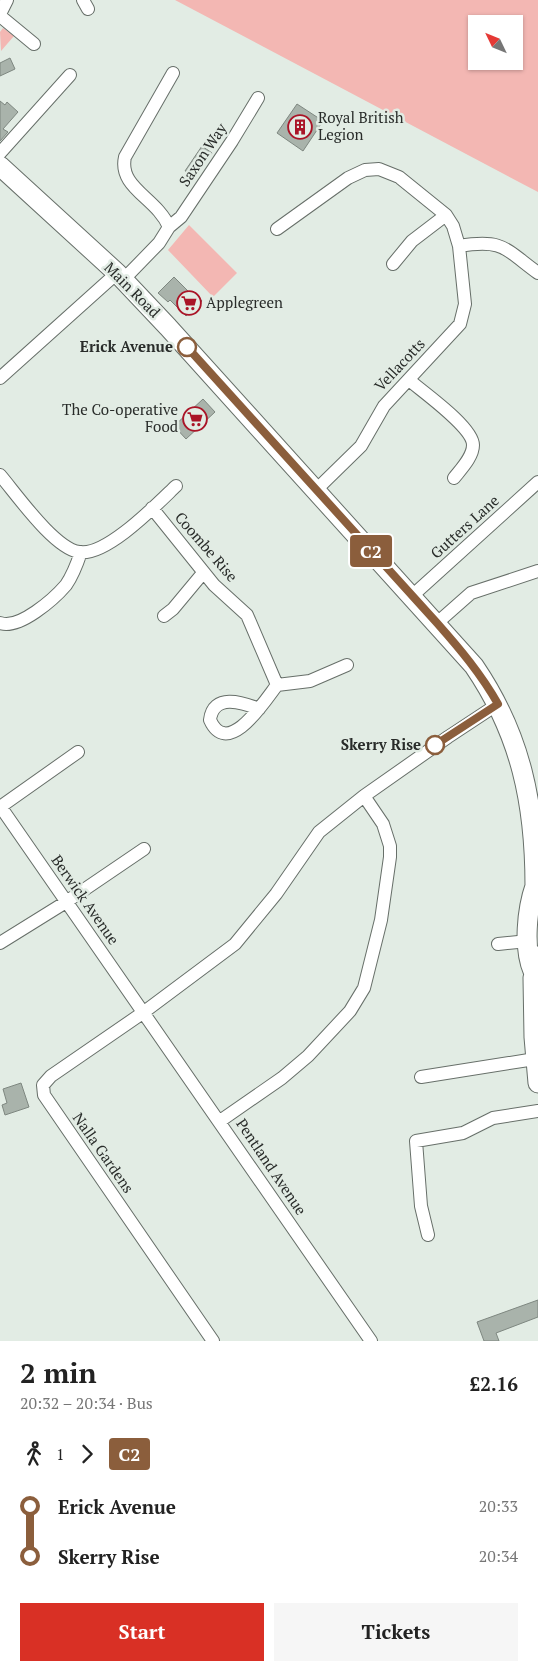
<!DOCTYPE html>
<html lang="en">
<head>
<meta charset="utf-8">
<style>
	:root { --surface:#fff; --page:#f6f6f6; --text:#222; --muted:#767676; --accent:#d93025 }
	body { margin:0; font-family:"PT Serif",serif; background:var(--page); color:var(--text); height:100vh; display:flex; flex-direction:column; font-size:19px; white-space:nowrap }
	* { box-sizing:border-box; margin:0 }
	p { font-size:16px; color:var(--muted) }
	.icon { flex:none; width:28px; height:28px; fill:none; stroke:currentColor; stroke-width:2; stroke-linecap:round; stroke-linejoin:round }
	.map { position:relative; height:1341px; overflow:hidden }
	.sheet { display:flex; flex-direction:column; background:var(--surface); flex:1 }
	.sheet>* { flex:none }
	.badge { padding:0 10px; border-radius:4px; font-size:18px; line-height:32px }
	.needle { width:32px; rotate:313deg }
	.buttons { position:absolute; left:468px; top:15px; display:grid; gap:10px }
	.buttons a { display:grid; place-items:center; width:55px; height:55px; border-radius:0px; background:var(--surface); box-shadow:0 1px 4px #0004; font-size:25px }
	.map>.badge { position:absolute; translate:-50% -50%; box-shadow:0 0 0 2px #fff }
	.legs { display:flex; align-items:center; gap:8px; height:55px; padding:0 20px; font-size:16px }
	.legs p { margin-inline-start:auto }
	.head { display:flex; align-items:center; justify-content:space-between; height:85px; padding:0 20px }
	h1 { font-size:28px; font-weight:700; line-height:38px }
	.primary-button { display:flex; gap:10px; margin-top:auto; padding:10px 20px }
	.primary-button a { flex:1; height:58px; border-radius:0px; background:var(--accent); color:#fff; font-size:20px; font-weight:700; line-height:58px; text-align:center }
	.primary-button a+a { background:var(--page); color:var(--text) }
	ul { padding:0 20px; list-style:none }
	li { display:flex; align-items:center; gap:18px; height:50px; font-size:19px }
	li i { display:grid; place-items:center; width:8px; height:100%; margin:0 6px; background:currentColor }
	li i::after { content:''; width:12px; height:12px; margin:-6px; border:4px solid; border-radius:50%; background:var(--surface) }
	li p { margin-inline-start:auto }
	li:first-child i { background:linear-gradient(#0000 50%,currentColor 0) }
	li:last-child i { background:linear-gradient(currentColor 50%,#0000 0) }
	.map>svg:first-child { display:block }
</style>
</head>
<body>
<div class="map">
<svg width="538" height="1341" viewBox="0 0 538 1341">
	<rect width="100%" height="100%" fill="#e2ece4"/>
	<path fill="#f3b7b3" fill-rule="evenodd" d="M175,0h363v192zM476,24h38v37h-38z
		M3,28l11,8 -13,15 -1,-19z
		M189,225l48,48 -24,24 -45,-47z"/>
	<path fill="#a9b3ab" stroke="#7e8780" d="M10,58l5,11 -15,7v-13z
		M0,101l5,4 2,-3 11,10 -15,17 5,3 -8,9z
		M297,104l26,17 -20,30 -26,-18z
		M202,146l10,7 -17,24 -10,-6z
		M174,277l16,16 3,-2 9,10 -16,15 -16,-16 -2,2 -10,-9z
		M203,399l12,13 -29,27 -12,-13z
		M21,1083l8,24 -24,8 -3,-10 5,-2 -4,-14z
		M538,1300v17l-42,16 3,8h-15l-7,-19z"/>
	<g fill="none" stroke-linecap="round" stroke-linejoin="round">
		<g stroke="#676f69" stroke-width="14">
			<path id="street" d="M83,0l5,9
				M0,14l7,-14
				M0,16l34,28
				M0,153l70,-78
				M169,227l12,-10 51,-76 26,-43
				M277,229l71,-51 17,-8 14,-1 20,8 47,38 7,11 6,20 6,58 -5,20 -76,82 -23,40 -45,44
				M459,246c44,-7 45,2 79,27
				M393,264l19,-23 34,-26
				M123,280l36,-37 10,-16c-12,-29 -51,-39 -44,-70l48,-84
				M0,378l117,-105
				M409,380c14,12 64,47 64,65 0,12 -12,24 -19,33
				M0,475c17,20 54,73 79,77 27,5 78,-48 97,-66
				M152,508l62,77 33,30 30,70 33,-4 37,-16
				M412,596l126,-114
				M164,616l9,-7 30,-36
				M0,623c19,7 54,-24 66,-38 7,-10 11,-21 15,-33
				M437,623l34,-30 67,-22
				M259,709c-17,-7 -46,-16 -49,11 18,40 56,-21 67,-35
				M0,806l371,535
				M0,807l78,-55
				M0,943l66,-41 78,-53
				M498,944l30,-3
				M421,1077l114,-18
				M220,1121l62,-43 26,-22 42,-45 14,-23 17,-68 9,-63v-11l-7,-22 -19,-28
				M428,1235l-7,-29 -5,-65 47,-8 30,-15 45,-7
				M213,1341l-169,-246 -1,-10 8,-9 93,-64 91,-68 41,-50 43,-62 45,-36 84,-59 50,-33"/>
		</g>
		<g stroke="#676f69" stroke-width="21">
			<path id="secondary" d="M0,166l117,107 51,54 306,339c47,69 61,138 61,220l3,9
				M538,956l-5,22 1,59 4,46
				M533,971c-10,-23 -6,-62 2,-85"/>
		</g>
		<use href="#street" stroke="#fff" stroke-width="12"/>
		<use href="#secondary" stroke="#fff" stroke-width="19"/>
	</g>
	<g fill="none" stroke-linecap="round" stroke-linejoin="round">
		<g stroke="#fff" stroke-width="11">
			<path id="line-1" d="M187,347l250,276c23,26 44,51 61,81l-63,41"/>
		</g>
		<use href="#line-1" stroke="#8b5e3c" stroke-width="8"/>
	</g>
	<defs>
		<g id="building-ring" transform="scale(1.25)"><circle r="9.5" fill="#e2ece4" stroke="#aa1427" stroke-width="1.5"/><path d="M-4-6H4V6H1V3H-1V6H-4ZM-2.5-4.3h1.7v1.8h-1.7ZM.8-4.3h1.7v1.8H.8ZM-2.5-1h1.7V.8h-1.7ZM.8-1h1.7V.8H.8Z" fill="#aa1427"/></g>
		<g id="supermarket-ring" transform="scale(1.25)"><circle r="9.5" fill="#e2ece4" stroke="#aa1427" stroke-width="1.5"/><path d="M-6-5.5h2.5l.6 2H6L4.5 2H-2.5L-4.4-4H-6ZM-1.5 3.2a1.3 1.3 0 1 0 .1 0ZM3 3.2a1.3 1.3 0 1 0 .1 0Z" fill="#aa1427"/></g>
	</defs>
	<g fill-rule="evenodd">
		<use href="#building-ring" x="300" y="127"/>
		<use href="#supermarket-ring" x="189" y="303"/>
		<use href="#supermarket-ring" x="195" y="419"/>
	</g>
	<g fill="#fff" stroke="#8b5e3c" stroke-width="2.5">
		<circle cx="187" cy="347" r="9"/>
		<circle cx="435" cy="745" r="9"/>
	</g>
	<g text-anchor="middle" stroke-width="5" stroke-linejoin="round" paint-order="stroke">
		<g font-size="15" fill="#292c2a" stroke="#e2ece4" text-anchor="start">
			<text x="318" y="123">Royal British<tspan x="318" dy="17">Legion</tspan></text>
			<text x="206" y="308">Applegreen</text>
			<text x="178" y="415" text-anchor="end">The Co-operative<tspan x="178" dy="17">Food</tspan></text>
		</g>
		<g font-size="15" fill="#292c2a" stroke="#e2ece4">
			<text transform="translate(203 155) rotate(-56)" y="5">Saxon Way</text>
			<text transform="translate(132 290) rotate(45)" y="5">Main Road</text>
			<text transform="translate(400 365) rotate(-47)" y="5">Vellacotts</text>
			<text transform="translate(465 527) rotate(-42)" y="5">Gutters Lane</text>
			<text transform="translate(206 547) rotate(49)" y="5">Coombe Rise</text>
			<text transform="translate(85 900) rotate(55)" y="5">Berwick Avenue</text>
			<text transform="translate(103 1153) rotate(55)" y="5">Nalla Gardens</text>
			<text transform="translate(271 1167) rotate(56)" y="5">Pentland Avenue</text>
		</g>
		<g font-size="15" font-weight="bold" fill="#292c2a" stroke="#e2ece4" text-anchor="end">
			<text x="173" y="352">Erick Avenue</text>
			<text x="421" y="750">Skerry Rise</text>
		</g>
	</g>
</svg>
<div class="buttons">
<a><svg class="needle" viewBox="-14 -14 28 28"><path d="M0-13l5 13h-10z" fill="#e53935"/><path d="M0 13l5-13h-10z" fill="#767676"/></svg></a>
</div>
<b class="badge" style="left:371px;top:551px;background:#8b5e3c;color:#fff">C2</b>
</div>
<section class="sheet">
<div class="head"><div><h1>2 min</h1><p>20:32 – 20:34 · Bus</p></div><b>£2.16</b></div>
<div class="legs"><svg class="icon" aria-label="walk" viewBox="0 0 24 24"><circle cx="13" cy="4" r="2"/><path d="M13 8l-2 6 4 7M11 14l-3 7M7 12l3-4h3l4 4"/></svg>1<svg class="icon" aria-label="forward" viewBox="0 0 24 24"><path d="M9 5l7 7-7 7"/></svg><b class="badge" style="background:#8b5e3c;color:#fff">C2</b></div>
<ul>
<li><i style="color:#8b5e3c"></i><b>Erick Avenue</b><p>20:33</p></li>
<li><i style="color:#8b5e3c"></i><b>Skerry Rise</b><p>20:34</p></li>
</ul>
<div class="primary-button"><a>Start</a><a>Tickets</a></div>
</section>
</body>
</html>
